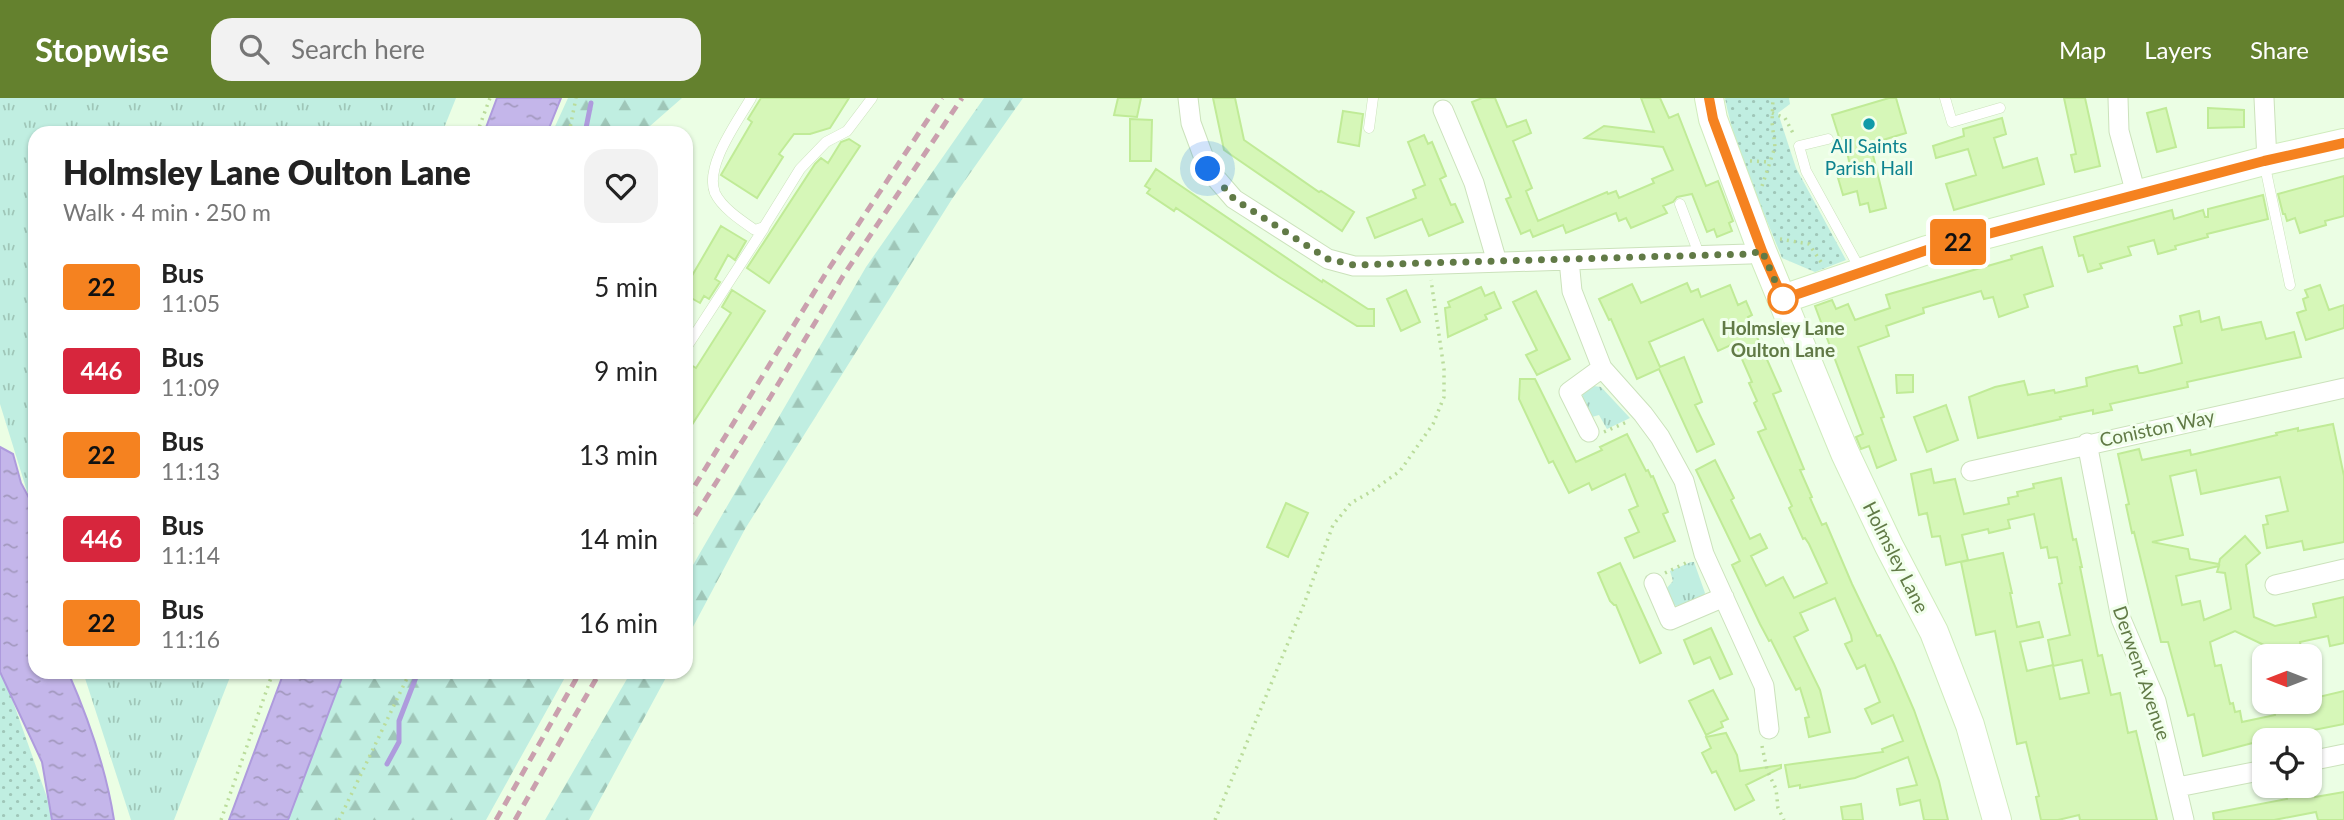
<!DOCTYPE html>
<html lang="en">
<head>
<meta charset="utf-8">
<style>
	:root { --surface:#fff; --page:#f2f2f2; --text:#222; --muted:#767676; --accent:#64812e }
	body { margin:0; font-family:Lato,sans-serif; background:var(--page); color:var(--text); height:100vh; display:flex; flex-direction:column; font-size:26px; white-space:nowrap }
	* { box-sizing:border-box; margin:0 }
	p { font-size:23px; color:var(--muted) }
	.icon { flex:none; width:38px; height:38px; fill:none; stroke:currentColor; stroke-width:2; stroke-linecap:round; stroke-linejoin:round }
	.map { position:relative; flex:1; overflow:hidden }
	.panel { position:absolute; left:28px; top:28px; width:665px; height:553px; display:flex; flex-direction:column; background:var(--surface); border-radius:21px; box-shadow:0 2px 5px #0004 }
	.panel>* { flex:none }
	.badge { padding:0 14px; border-radius:5px; font-size:24px; line-height:46px }
	.needle { width:46px; rotate:270deg }
	.fabs { position:absolute; left:2252px; top:546px; display:grid; gap:14px }
	.fabs a { display:grid; place-items:center; width:70px; height:70px; border-radius:14px; background:var(--surface); box-shadow:0 2px 5px #0004; font-size:35px }
	.you { position:absolute; width:35px; height:35px; margin:-18px; border:5px solid #fff; border-radius:50%; background:#1a73e8; box-shadow:0 0 0 10px #1a73e833 }
	.map>.badge { position:absolute; translate:-50% -50%; box-shadow:0 0 0 4px #fff }
	.round { display:grid; place-items:center; flex:none; width:74px; height:74px; border-radius:21px; background:var(--page) }
	.headline { display:flex; align-items:center; justify-content:space-between; height:119px; padding:0 35px }
	h1 { font-size:33px; font-weight:800; line-height:52px }
	ul { padding:0; list-style:none }
	li { display:flex; align-items:center; gap:21px; height:84px; padding:0 35px }
	li div { flex:1 }
	li b { display:block; font-size:26px }
	li em { font-style:normal }
	li .badge { min-width:77px; font-weight:700; text-align:center }
	header { display:flex; align-items:center; gap:42px; box-sizing:border-box; height:98px; padding:0 35px; background:var(--accent); color:#fff }
	header strong { font-size:33px }
	nav { display:flex; gap:38px; margin-inline-start:auto; font-size:24px }
	.search { width:490px; height:63px; background:var(--page); display:flex; align-items:center; gap:18px; box-sizing:border-box; padding:0 24px; border-radius:21px; color:var(--muted); font-size:26px }
	.map>svg:first-child { display:block }
</style>
</head>
<body>
<header>
<strong>Stopwise</strong>
<div class="search"><svg class="icon" aria-label="search" viewBox="0 0 24 24"><circle cx="10" cy="10" r="6"/><path d="M15 15l6 6"/></svg>Search here</div>
<nav><a>Map</a><a>Layers</a><a>Share</a></nav>
</header>
<div class="map">
<svg width="2344" height="722" viewBox="0 0 2344 722">
	<defs>
		<pattern id="grass-tufts" width="24" height="20" patternUnits="userSpaceOnUse" patternTransform="scale(1.75)"><rect width="24" height="20" fill="#c0eee1"/><path d="M3 7l-1-3M5 7V3M7 7l1-3M15 17l-1-3M17 17v-4M19 17l1-3" fill="none" stroke="#9fc6b8"/></pattern>
		<pattern id="forest-firs" width="22" height="20" patternUnits="userSpaceOnUse" patternTransform="scale(1.75)"><rect width="22" height="20" fill="#c0eee1"/><path d="M5 1l3.5 6h-7zM16 11l3.5 6h-7z" fill="#9fc6b8"/></pattern>
		<pattern id="park-dots" width="8" height="8" patternUnits="userSpaceOnUse" patternTransform="scale(1.75)"><rect width="8" height="8" fill="#c0eee1"/><path d="M2 2h.1M6 6h.1" fill="none" stroke="#9fc6b8" stroke-width="1.8" stroke-linecap="round"/></pattern>
		<pattern id="water-ripples" width="26" height="14" patternUnits="userSpaceOnUse" patternTransform="scale(1.75)"><rect width="26" height="14" fill="#c4b6ea"/><path d="M2 4q2-2 4 0t4 0M15 11q2-2 4 0t4 0" fill="none" stroke="#a399bf"/></pattern>
	</defs>
	<rect width="100%" height="100%" fill="#ebfee4"/>
	<path fill="url(#grass-tufts)" d="M0,0h456l-14,35h-407v384l-35,-113z
		M1594,288l7,1 29,31 -23,11 -8,-14 -7,2 -3,-2 -8,-15 3,-9z
		M1691,464h3l11,31 -2,4 -27,9 -4,-2 -6,-15 7,-8 -3,-10z
		M83,574h149l-58,148h-43z"/>
	<path fill="url(#forest-firs)" d="M568,0h114l-40,35h-90z
		M984,0h39l-71,101 -207,330 -59,111v-63l180,-310z
		M344,574h224l-82,148h-198z
		M631,574h38l-80,148h-44z"/>
	<path fill="url(#park-dots)" d="M1725,0h64l1,6 -12,9 18,55 50,92 -31,12 -33,-14c-20,-52 -47,-105 -57,-160z
		M0,567l55,155h-55z"/>
	<path fill="url(#water-ripples)" stroke="#ae9bdd" stroke-width="2" d="M497,0h64l-14,35h-63z
		M0,349l13,7 8,29 14,26v163h33c21,48 38,96 46,148h-62l-10,-58 -42,-90z
		M284,574h60l-56,148h-59z"/>
	<g fill="none" stroke-linecap="round" stroke-linejoin="round">
		<path stroke="#ae9bdd" stroke-width="5" d="M585,35l6,-30
			M387,666l12,-22v-21l19,-49"/>
	</g>
	<path fill="#d6f7b8" stroke="#c0eb97" stroke-width="2" fill-rule="evenodd" d="M761,0h88l-19,30 -20,6h-16l-15,20 4,3 -26,41 -36,-23 31,-53 -4,-3z
		M1118,0h23l-4,19 -23,-2z
		M1213,0h22l9,42 75,52 2,-1 33,21 -12,19 -118,-81z
		M1482,0h13l12,29 19,-7 5,13 -18,8 19,47 -6,3 12,30 69,-29 1,2 8,-3 3,7 35,-15 -2,-4 21,-9 -10,-23 -78,-9 19,-12 50,6 -13,-34h19l9,20 9,-4 28,72 12,-5 15,40 -4,2 3,8 -15,6 -3,-8 -7,3 -15,-38 -15,3 -4,5 -10,4 4,7 -36,15 -5,-10 -7,3 -3,-8 -50,20 -3,-8 -30,12 -3,-7 -9,4 -15,-35 5,-2 -39,-95z
		M1889,0h7l10,35 -33,10 1,3 -3,1 15,61 -16,4 -2,-9 -8,2 -3,-14 -14,4 -5,-17 14,-4 -8,-35 -4,1 -8,-25z
		M2064,0h21l15,68 -25,6 -4,-17 5,-1z
		M2166,10l10,39 -19,5 -10,-39z
		M2208,10l36,2v17l-36,1z
		M1343,13l20,3 -4,32 -21,-4z
		M2002,20l4,16 -12,4 9,30 34,-10 7,26 -90,26 -8,-26 30,-9 -8,-26 -32,9 -3,-12 31,-10 -1,-7z
		M1130,21l22,1 -1,41h-21z
		M1424,37l4,9 4,-2 14,34 -6,3 11,26 4,-1 8,18 -34,14 -7,-17 -47,19 -8,-20 49,-20 -3,-8 12,-5 -17,-43z
		M849,41l11,7 -91,137 -22,-15 68,-104 6,-6 7,5 13,-21z
		M1156,71l166,113 1,-2 45,29h6v17h-17l-78,-49 -103,-69 -2,3 -27,-18 3,-4 -5,-3z
		M2344,78v40l-19,5 1,4 -26,8 -5,-15 -8,3 -2,-7h-2l-5,-20z
		M2263,97l5,24 -61,15 1,3 -33,9 1,3 -18,5 -4,-14 -26,7 3,8 -31,9 2,4 -14,4 -5,-17 -4,1 -5,-19 98,-27 2,9 29,-9 2,7h3v-8z
		M721,128l25,15 -11,19 -7,-5 -13,24 5,3 -11,17 -5,-3 -4,7 -14,-8v-9z
		M2042,149l11,39 -29,9 4,12 -29,10 -6,-20 -9,2 -3,-8 -58,17 1,5 -38,13 3,10 -31,11 26,70 -3,1 15,42 -19,8 -8,-22 -8,3 -5,-12 7,-3 -48,-128 17,-6 4,9 12,-5 7,16 35,-12 -4,-13 126,-36 -1,-3z
		M1687,185l4,9 7,-3 3,8 29,-12 8,20 8,-4 6,14 -4,2 33,74 -8,3 31,75 -4,1 12,27 -2,1 12,27 4,-2 26,61 25,52 3,-1 14,29 20,46 25,71 9,39h-24l-4,-20 -20,5 -3,-16 20,-4 -9,-28 -53,21 -55,10v-3l-11,2 -4,-22 98,-13 -1,-3 21,-8 -10,-26 -21,9 -7,-15 15,-7 -15,-37 -8,4 -12,-25 7,-3 -1,-6 -16,-37 -35,15 8,17 -14,7 26,53 10,42 -21,5 -4,-19 4,-1 -9,-29 -4,2 -25,-50 -2,1 -9,-17 -28,-59 8,-4 -44,-91 19,-10 19,38 -3,2 19,39 10,-5 7,14 -16,8 15,30 17,-9 11,21 33,-15 -18,-39 -4,-6 -2,1 -14,-31 3,-2 -34,-74 8,-3 -12,-26 3,-2 -8,-18 3,-1 -17,-39 -17,8 -15,-32 -54,23 11,25 24,-10 18,45 -7,3 19,39 -17,8 -38,-83 -22,10 -26,-60 -2,1 -10,-21 33,-15 9,19z
		M2320,187l9,25 15,-5v23l-38,12 -9,-27 9,-3 -3,-11 5,-2 -3,-7z
		M1481,189l4,9 9,-4 7,16 -16,7 2,4 -39,18 -3,-29 5,-1 -2,-5z
		M732,192l33,21 -79,123v-72l10,6 35,-55 -9,-6z
		M1406,192l14,32 -19,9 -14,-32z
		M1536,193l34,68 -33,16 -11,-20 11,-5 -24,-48z
		M2199,213l2,11 18,-5 3,13 39,-8 5,17 28,-7 7,25 -114,25 1,5 -78,17 2,6 -19,4v-4l-33,7 1,2 -83,19 -9,-41 26,-10 29,-6 4,14 26,-5 1,3 32,-7 -1,-8 28,-7 23,-5 2,7h4l39,-10 -8,-36 8,-2 -2,-9z
		M1896,277h17v17l-16,1z
		M1520,281h15l41,83 26,-12 -2,-3 27,-13 19,37 2,-1 3,7 2,-1 15,36 -5,2 12,27 -41,17 -9,-20 14,-6 -10,-22 9,-4 -13,-32 -33,16 -3,-7 -20,10 -16,-32 -4,2 -30,-64z
		M1946,307l12,35 -31,12 -13,-35z
		M2333,326l11,52v66l-40,8 -2,-9 -35,7 -4,-23 5,-1 -2,-8 22,-5 -8,-34 -79,17 -5,-24 -26,6 13,59 -31,7 36,7 2,10 29,5 1,-5 25,-23 15,17 -14,12 8,52 21,9 41,-9 -3,-13 31,-7v46l-14,3 -2,-10 -28,6 1,6 -26,6 -11,-5 2,-3 -31,-15 -25,11 5,24 6,-1 9,39 3,-1 2,9 5,-1 2,11 33,-7 -3,-13h38v-3l34,-8v33l-80,16 -61,16 -9,-42 -6,2 -20,-74h-7l-27,-110 -2,1 -6,-28 3,-1 -11,-50 21,-5 3,11 48,-10 1,5 86,-20 -1,-2 22,-5v3zM2219,468l-2,6 8,1 6,36 -27,11 -4,-19 -18,4 -6,-29z
		M1931,371l3,14 21,-4 9,35 45,-10 -1,-6 10,-2 -1,-4 17,-4 -1,-4 28,-6 12,62 3,-1 6,28h-2l18,89 4,-1 9,40 9,-2 8,40 8,-2 21,89h-77l-1,-5 -21,5h-17l-5,-23 3,-1 -13,-54 -9,2 -22,-113 -19,4 -15,-73 42,-9 9,40h-2l7,34 22,-5 4,15 -23,5 7,29 26,-6 -5,-25 22,-5 -11,-51 3,-1 -5,-26 -8,1 -2,-11 -6,1 -7,-34 -26,6 2,8 -21,5 -1,-4 -26,6 6,25 -22,5 -6,-29 -8,1 -5,-24 -8,2 -8,-41zM2082,562l7,33 -29,6 -7,-33z
		M1286,405l22,10 -20,44 -21,-10z
		M1620,465l41,90 -21,10 -24,-58h-2l-4,-4 -12,-28z
		M1711,530l21,46 -12,5 -10,-22 -16,7 -10,-24z
		M1713,592l15,29 -7,3 2,5 -17,8 -17,-34z
		M1726,635l11,22 3,16 41,-6v3l-35,17 8,15 -19,10 -19,-39 -4,2 -10,-20 9,-5 -5,-11z
		M2314,692l1,7 29,-5v28h-26l-2,-8 -42,8h-60l-1,-7 74,-14 -1,-4z
		M1861,706l2,16h-20l-2,-13z"/>
	<g fill="none" stroke-linecap="round" stroke-linejoin="round">
		<g stroke="#cbe2bb" stroke-width="11">
			<path id="lane" d="M751,0c-13,23 -47,68 -36,95 7,15 27,28 40,37l9,-3 36,-58 26,-27 21,-11 25,-33
				M1945,0l7,24 48,-14
				M1369,30l4,-30
				M1828,41l-29,7 7,25 54,98
				M2264,64l26,123
				M1680,106l16,42 -1,10
				M686,250l78,-120"/>
		</g>
		<g stroke="#cbe2bb" stroke-width="21">
			<path id="street" d="M1188,0l3,25 17,46 26,30 94,60 26,7h29l366,-12 13,-3
				M2118,0l1,33 17,63
				M2264,0l3,63
				M1443,12l31,73 23,79
				M1569,162l3,31 30,77 41,46 17,23 24,44 20,73 60,132 5,43
				M1589,334l-20,-40 33,-24
				M2087,345l34,176 35,82 28,119
				M1971,373l373,-83
				M1654,485l16,37 54,-23
				M2275,487l69,-16
				M2310,663l34,-7
				M2178,689l86,-17"/>
		</g>
		<g stroke="#d0ecbd" stroke-width="30">
			<path id="secondary" d="M1709,0l4,21 49,132 83,202 44,93 45,86 36,93 27,95
				M1783,201l144,-49 337,-89 80,-18"/>
		</g>
		<path stroke="#badc9b" stroke-width="3.5" stroke-dasharray="2 5" stroke-linecap="butt" d="M1772,15l13,5 9,17
			M477,35l13,-35
			M569,35l7,-35
			M1750,63l19,1
			M1762,88l13,-39 -3,-25 1,-24
			M1780,141l29,5 12,18
			M1604,334l25,-11
			M1665,475l25,-12
			M1762,648l5,24 9,19 2,19 6,12
			M221,722l52,-148
			M339,722l71,-148
			M1215,722l89,-216 29,-79 18,-22 21,-12 28,-20 33,-47 11,-27v-28l-13,-89"/>
		<use href="#lane" stroke="#fff" stroke-width="10"/>
		<use href="#street" stroke="#fff" stroke-width="19"/>
		<use href="#secondary" stroke="#fff" stroke-width="28"/>
		<path stroke="#caa0ae" stroke-width="5" stroke-dasharray="10 7" stroke-linecap="butt" d="M686,402l140,-227 116,-175
			M686,432l85,-134 72,-120 119,-178
			M496,722l84,-148
			M515,722l85,-148"/>
	</g>
	<g fill="none" stroke-linecap="round" stroke-linejoin="round">
		<g stroke="#fff" stroke-width="16">
			<path id="line" d="M1709,0l4,21 7,19 42,113 21,48 144,-49 337,-89 80,-18"/>
		</g>
		<use href="#line" stroke="#f58220" stroke-width="10"/>
		<path stroke="#617a46" stroke-width="7" stroke-dasharray="0 12.6" d="M1208,71l26,30 94,60 26,6 395,-11 13,-3 21,48"/>
	</g>
	<circle fill="#0f9aa8" stroke="#f1ffec" stroke-width="2.5" cx="1869" cy="26" r="7"/>
	<circle fill="#fff" stroke="#f58220" stroke-width="3.5" cx="1783" cy="201" r="14"/>
	<g text-anchor="middle" stroke-width="6" stroke-linejoin="round" paint-order="stroke">
		<g font-size="19" fill="#0d838f" stroke="#f1ffec">
			<text x="1869" y="55">All Saints<tspan x="1869" dy="22">Parish Hall</tspan></text>
		</g>
		<g font-size="19" font-weight="bold" fill="#617a46" stroke="#f1ffec">
			<text x="1783" y="237">Holmsley Lane<tspan x="1783" dy="22">Oulton Lane</tspan></text>
		</g>
		<g font-size="19" fill="#617a46" stroke="#f1ffec">
			<text transform="translate(2157 330) rotate(-12)" y="7">Coniston Way</text>
			<text transform="translate(1896 459) rotate(63)" y="7">Holmsley Lane</text>
			<text transform="translate(2142 575) rotate(71)" y="7">Derwent Avenue</text>
		</g>
	</g>
</svg>
<div class="fabs">
<a><svg class="needle" viewBox="-14 -14 28 28"><path d="M0-13l5 13h-10z" fill="#e53935"/><path d="M0 13l5-13h-10z" fill="#767676"/></svg></a>
<a><svg class="icon" aria-label="locate" viewBox="0 0 24 24"><circle cx="12" cy="12" r="6"/><path d="M12 2v4M12 18v4M2 12h4M18 12h4"/></svg></a>
</div>
<div class="you" style="left:1208px;top:71px"></div>
<b class="badge" style="left:1958px;top:144px;background:#f58220;color:#111">22</b>
<section class="panel">
<div class="headline"><div><h1>Holmsley Lane Oulton Lane</h1><p>Walk · 4 min · 250 m</p></div><a class="round"><svg class="icon" aria-label="heart" viewBox="0 0 24 24"><path d="M12 20l-8-8c-3-5 5-10 8-4 3-6 11-1 8 4z"/></svg></a></div>
<ul>
<li><span class="badge" style="background:#f58220;color:#111">22</span><div><b>Bus</b><p>11:05</p></div><em>5 min</em></li>
<li><span class="badge" style="background:#d7263d;color:#fff">446</span><div><b>Bus</b><p>11:09</p></div><em>9 min</em></li>
<li><span class="badge" style="background:#f58220;color:#111">22</span><div><b>Bus</b><p>11:13</p></div><em>13 min</em></li>
<li><span class="badge" style="background:#d7263d;color:#fff">446</span><div><b>Bus</b><p>11:14</p></div><em>14 min</em></li>
<li><span class="badge" style="background:#f58220;color:#111">22</span><div><b>Bus</b><p>11:16</p></div><em>16 min</em></li>
</ul>
</section>
</div>
</body>
</html>
